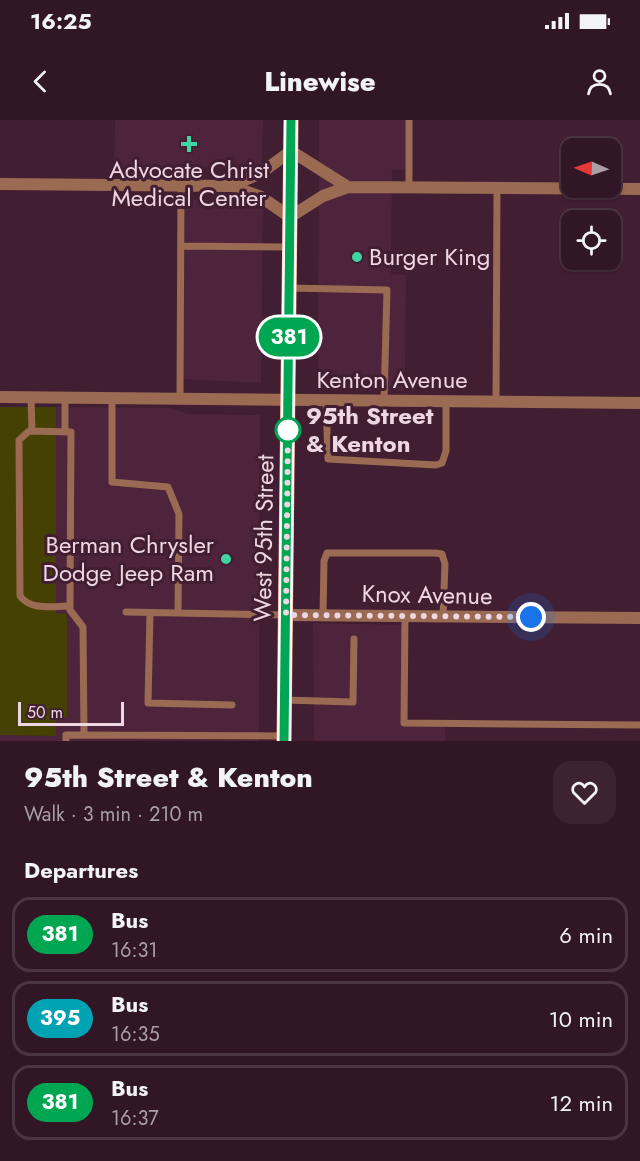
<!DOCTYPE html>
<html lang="en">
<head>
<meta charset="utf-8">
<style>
	:root { --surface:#311626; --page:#3d2332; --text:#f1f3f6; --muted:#a89fa7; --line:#4c3543 }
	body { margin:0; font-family:Jost,sans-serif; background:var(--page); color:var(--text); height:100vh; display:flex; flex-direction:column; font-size:22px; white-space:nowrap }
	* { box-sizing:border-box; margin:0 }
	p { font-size:20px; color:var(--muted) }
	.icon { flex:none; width:33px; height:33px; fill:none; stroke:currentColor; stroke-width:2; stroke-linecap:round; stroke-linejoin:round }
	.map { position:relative; height:621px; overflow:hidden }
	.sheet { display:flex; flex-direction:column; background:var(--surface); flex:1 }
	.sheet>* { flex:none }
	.badge { padding:0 12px; border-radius:20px; font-size:21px; line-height:39px }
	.needle { width:39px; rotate:272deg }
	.controls { position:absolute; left:561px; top:18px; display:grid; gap:12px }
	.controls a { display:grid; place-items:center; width:60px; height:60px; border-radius:12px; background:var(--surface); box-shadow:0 2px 4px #0004,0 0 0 2px var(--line); font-size:30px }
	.scale { position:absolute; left:18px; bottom:15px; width:106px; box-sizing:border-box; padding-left:6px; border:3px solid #eed6e2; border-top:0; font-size:16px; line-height:21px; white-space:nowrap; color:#eed6e2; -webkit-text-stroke:4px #411e32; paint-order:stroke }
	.you { position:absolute; width:30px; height:30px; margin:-15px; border:4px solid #fff; border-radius:50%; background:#1a73e8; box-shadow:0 0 0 9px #1a73e833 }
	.map>.badge { position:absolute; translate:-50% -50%; box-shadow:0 0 0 3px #fff }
	h2 { padding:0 24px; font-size:22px; line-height:54px }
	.round { display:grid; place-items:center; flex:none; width:63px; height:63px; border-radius:18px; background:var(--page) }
	.overview { display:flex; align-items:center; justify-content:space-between; height:102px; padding:0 24px }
	h1 { font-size:28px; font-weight:800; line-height:45px }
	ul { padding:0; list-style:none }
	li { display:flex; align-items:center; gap:18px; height:75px; margin:0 12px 9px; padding:0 12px; border:3px solid var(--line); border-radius:18px }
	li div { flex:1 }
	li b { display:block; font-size:22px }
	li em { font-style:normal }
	li .badge { min-width:66px; font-weight:700; text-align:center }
	.status { display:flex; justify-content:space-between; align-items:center; height:42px; padding:0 30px; background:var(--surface); direction:ltr }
	.status svg { height:16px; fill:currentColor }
	header { display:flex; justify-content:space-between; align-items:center; height:78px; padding:0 24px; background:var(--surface); font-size:27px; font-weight:800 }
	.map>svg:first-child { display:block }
</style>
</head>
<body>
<div class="status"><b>16:25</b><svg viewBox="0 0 49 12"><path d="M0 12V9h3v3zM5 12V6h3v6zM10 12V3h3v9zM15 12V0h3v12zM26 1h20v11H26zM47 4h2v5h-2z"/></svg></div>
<header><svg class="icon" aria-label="back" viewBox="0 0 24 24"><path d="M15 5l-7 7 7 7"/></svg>Linewise<svg class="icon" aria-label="person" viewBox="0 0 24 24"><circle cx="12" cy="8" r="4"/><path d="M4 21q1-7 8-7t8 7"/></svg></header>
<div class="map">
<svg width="640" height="621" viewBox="0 0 640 621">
	<rect width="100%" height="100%" fill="#411e32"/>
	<path fill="#4e243c" d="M115,0h148l-1,48 -71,-1 -20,8 -57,-2z
		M319,0h90v49l-17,1 -1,104 15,1 -1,116 -87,-1z
		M181,79l82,2 -2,182 -81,-4z
		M56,287l115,1 17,6 72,1 -1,326h-259v-6l55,1 1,-20 10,1 1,-102 -11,-1z
		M313,503l92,2 -1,98h41v18h-131z"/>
	<path fill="#454102" d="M0,287h56v206l11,1v103h-11v19l-56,-1z"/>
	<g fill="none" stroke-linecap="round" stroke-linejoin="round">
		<path stroke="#9a6a53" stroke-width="7" d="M409,66v-66
			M181,126l109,1
			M290,168l97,2 -3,111
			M31,277l1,34
			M112,278v84l56,5 11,27 -1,99 108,2
			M180,279l1,-213
			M326,281l2,58 108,6 6,-2 4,-12v-49
			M496,282l1,-215
			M65,312v-34
			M70,486c-17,0 -39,5 -50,-10l-1,-156 10,-9 42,1 -1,174v4l13,17 1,108
			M126,492l52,1
			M150,493l-2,90 84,2
			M323,495l1,-54 3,-8h108l7,1 3,10 -2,52
			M405,496l-1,107 236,2
			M284,580l69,2 1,-63
			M66,621v-6l218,1"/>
		<path stroke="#9a6a53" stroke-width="12" d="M0,64l231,2 30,11 29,20 33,-21 25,-9 292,2
			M231,66l30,-13 30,-22 57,36
			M0,277l640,6
			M286,495l354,3"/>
		<path stroke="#fdad86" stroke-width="15" d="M284,621l7,-621"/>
	</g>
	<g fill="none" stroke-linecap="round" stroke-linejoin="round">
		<g stroke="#fff" stroke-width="14">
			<path id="line" d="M284,621l7,-621"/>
		</g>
		<use href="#line" stroke="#00a651" stroke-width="9"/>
		<path stroke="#eed6e2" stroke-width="6" stroke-dasharray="0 10.8" d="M288,310v-6l-2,191 245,2"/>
	</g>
	<g fill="#3ed4a3" stroke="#411e32" stroke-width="2">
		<path d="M186 15h6v6h6v6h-6v6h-6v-6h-6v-6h6z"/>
		<circle cx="357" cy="137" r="6"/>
		<circle cx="226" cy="439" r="6"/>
	</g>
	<circle fill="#fff" stroke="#00a651" stroke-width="3" cx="288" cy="310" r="12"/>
	<g text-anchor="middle" stroke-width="6" stroke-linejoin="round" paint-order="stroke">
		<g font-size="24" fill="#eed6e2" stroke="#411e32">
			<text x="189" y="58">Advocate Christ<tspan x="189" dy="28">Medical Center</tspan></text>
			<text x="369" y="145" text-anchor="start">Burger King</text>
			<text x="214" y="433" text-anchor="end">Berman Chrysler<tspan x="214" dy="28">Dodge Jeep Ram</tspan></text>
		</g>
		<g font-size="24" fill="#eed6e2" stroke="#411e32">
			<text x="392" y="268">Kenton Avenue</text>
			<text transform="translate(264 418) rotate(-89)" y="8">West 95th Street</text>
			<text transform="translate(427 475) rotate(1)" y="8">Knox Avenue</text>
		</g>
		<g font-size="24" font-weight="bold" fill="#eed6e2" stroke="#411e32" text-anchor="start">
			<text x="306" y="304">95th Street<tspan x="306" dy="28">&amp; Kenton</tspan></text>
		</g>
	</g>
</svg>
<div class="controls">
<a><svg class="needle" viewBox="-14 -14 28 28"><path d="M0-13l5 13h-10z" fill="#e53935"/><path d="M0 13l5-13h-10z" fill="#a89fa7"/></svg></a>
<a><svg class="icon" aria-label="locate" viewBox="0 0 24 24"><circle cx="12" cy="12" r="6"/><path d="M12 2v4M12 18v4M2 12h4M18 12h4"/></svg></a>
</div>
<div class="scale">50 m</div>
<div class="you" style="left:531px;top:497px"></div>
<b class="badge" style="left:289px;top:217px;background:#00a651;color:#fff">381</b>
</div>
<section class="sheet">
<div class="overview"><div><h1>95th Street &amp; Kenton</h1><p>Walk · 3 min · 210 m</p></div><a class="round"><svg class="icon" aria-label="heart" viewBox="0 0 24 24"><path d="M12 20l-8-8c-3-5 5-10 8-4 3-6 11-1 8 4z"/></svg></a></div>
<h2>Departures</h2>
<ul>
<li><span class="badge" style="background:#00a651;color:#fff">381</span><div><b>Bus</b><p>16:31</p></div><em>6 min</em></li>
<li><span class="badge" style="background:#00a3b4;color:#fff">395</span><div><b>Bus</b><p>16:35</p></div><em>10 min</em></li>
<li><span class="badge" style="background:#00a651;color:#fff">381</span><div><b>Bus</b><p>16:37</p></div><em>12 min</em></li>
</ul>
</section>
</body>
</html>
